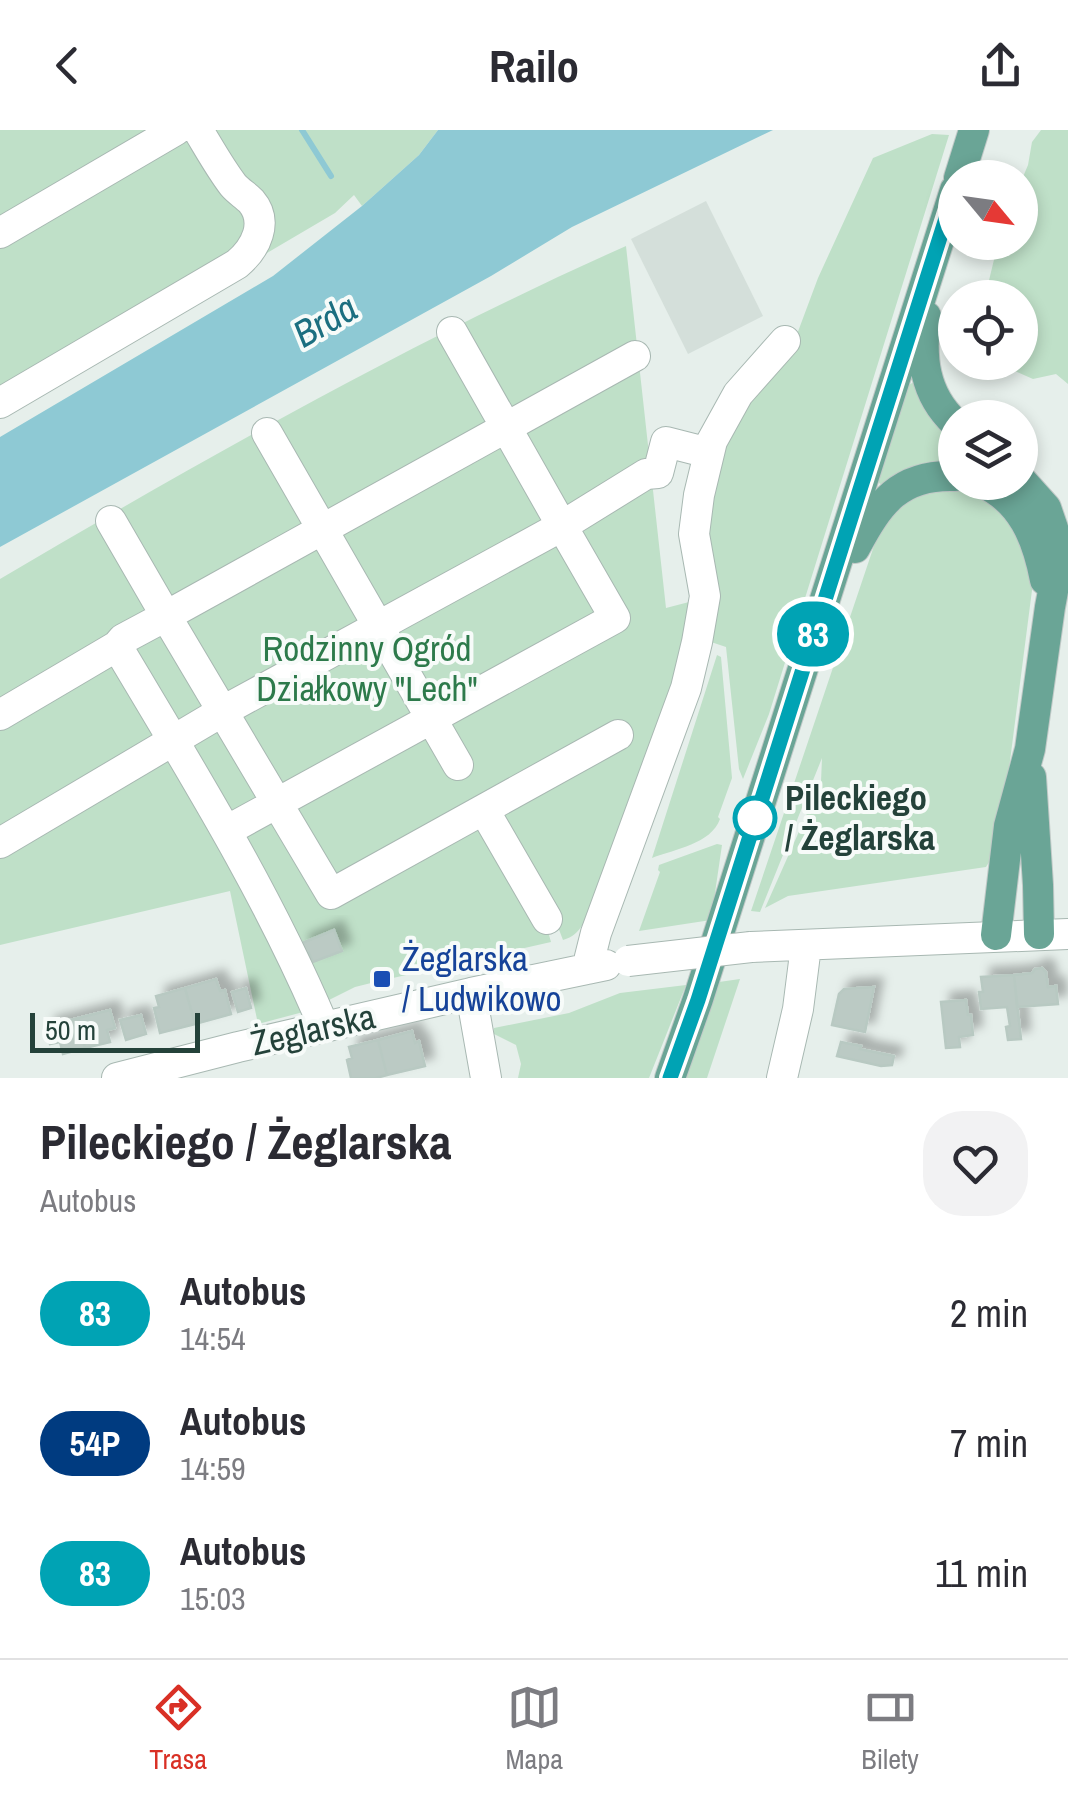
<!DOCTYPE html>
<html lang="pl">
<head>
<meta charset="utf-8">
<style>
	:root { --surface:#fff; --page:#f2f2f3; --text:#2b2b33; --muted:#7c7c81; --line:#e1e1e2; --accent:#d93025 }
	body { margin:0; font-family:"Archivo Narrow",sans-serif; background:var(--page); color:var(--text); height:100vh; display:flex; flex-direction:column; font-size:38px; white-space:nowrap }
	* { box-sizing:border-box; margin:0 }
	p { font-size:32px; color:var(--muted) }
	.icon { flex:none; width:55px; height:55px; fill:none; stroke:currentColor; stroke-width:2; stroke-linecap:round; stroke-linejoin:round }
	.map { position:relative; height:948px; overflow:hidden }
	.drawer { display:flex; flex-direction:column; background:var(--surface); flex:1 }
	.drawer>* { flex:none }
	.badge { padding:0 20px; border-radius:32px; font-size:35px; line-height:65px }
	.needle { width:65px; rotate:119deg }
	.fabs { position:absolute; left:938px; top:30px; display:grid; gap:20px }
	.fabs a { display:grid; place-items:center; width:100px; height:100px; border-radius:50%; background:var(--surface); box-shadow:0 5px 15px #0003; font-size:50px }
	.scale { position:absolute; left:30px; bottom:25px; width:170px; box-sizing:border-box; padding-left:10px; border:5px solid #24423a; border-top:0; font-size:28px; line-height:35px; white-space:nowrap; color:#24423a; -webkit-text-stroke:8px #f7fbf9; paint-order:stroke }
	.map>.badge { position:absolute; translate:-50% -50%; box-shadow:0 0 0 5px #fff }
	.round { display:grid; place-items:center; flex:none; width:105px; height:105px; border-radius:40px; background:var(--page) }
	.overview { display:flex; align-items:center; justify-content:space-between; height:170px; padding:0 40px }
	h1 { font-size:48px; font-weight:700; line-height:75px }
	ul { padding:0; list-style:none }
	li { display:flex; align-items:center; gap:30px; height:130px; padding:0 40px }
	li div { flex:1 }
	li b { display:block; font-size:38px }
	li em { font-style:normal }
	li .badge { min-width:110px; font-weight:700; text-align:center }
	header { display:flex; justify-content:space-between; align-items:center; height:130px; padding:0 40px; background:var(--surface); font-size:45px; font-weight:700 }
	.tab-bar { display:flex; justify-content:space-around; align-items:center; height:140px; border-top:2px solid var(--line); background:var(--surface); font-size:28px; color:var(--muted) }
	.tab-bar a { display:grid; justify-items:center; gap:5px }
	.tab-bar .on { color:var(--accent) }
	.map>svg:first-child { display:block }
</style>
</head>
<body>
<header><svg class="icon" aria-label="back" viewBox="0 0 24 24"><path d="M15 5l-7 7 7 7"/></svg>Railo<svg class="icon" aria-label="share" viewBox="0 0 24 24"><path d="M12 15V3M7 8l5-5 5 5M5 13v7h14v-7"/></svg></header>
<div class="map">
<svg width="1068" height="948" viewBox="0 0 1068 948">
	<defs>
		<filter id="shadow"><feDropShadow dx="9" dy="-9" stdDeviation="5" flood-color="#0004"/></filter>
	</defs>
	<rect width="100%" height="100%" fill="#e6efeb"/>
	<path fill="#d4dfda" d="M706,71l57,115 -75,38 -57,-115z"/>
	<path fill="#bfe0c8" d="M0,0h438l-19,25 -57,51 -8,-11 -19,18 -335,197z
		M1041,0h27v254l-12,-10 -23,5 -36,-16 23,-1v-64l-35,-1 13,-54 22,-1v-58l8,-19 4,-23z
		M932,4l17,1 -180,579 -26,65 -4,-10 -13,-122 -18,-6 -4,-98 14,-82 22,-49 50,-59 28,-75 55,-120z
		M626,116l40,362 23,-6 -10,70 -96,252c-6,9 -10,13 -20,16l-5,-13 -7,3 -2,5 2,7 -158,36 -1,-4 -14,3 1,4 -24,6 -48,24 -49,13 -28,-133 -230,54v-366c204,-120 410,-237 626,-333z
		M912,253l3,1 40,53v29l-75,18 -2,-3 31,-96z
		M964,357l20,3 20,11 31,66 -36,279 -13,21 -198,29 -23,12 56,-126 1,-24 -62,154 -9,-1 128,-380 33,-38z
		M717,525l4,2 11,121 -14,39 2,2c-9,25 -45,30 -68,39z
		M717,714l5,1 -11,75 -72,11 21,-59 -2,-2 1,-5z
		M740,849l-33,99h-21l33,-96z
		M686,855l-37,93h-131l3,-14 -5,-19 -22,-11v-6l75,-15 51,-20z"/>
	<path fill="#8ec9d4" d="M438,0h335l-201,97 -81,49 -491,271v-110l273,-161 89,-70 57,-51z"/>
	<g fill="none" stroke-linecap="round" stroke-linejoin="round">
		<path stroke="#8ec9d4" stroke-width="6" d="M302,0l29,46"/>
	</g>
	<path fill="#bbcac4" stroke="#b8c9c2" stroke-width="2.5" filter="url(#shadow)" d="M334,800l8,21 -29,11 -4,-9 -5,2 -4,-11z
		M1042,838l4,4 2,15 8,-1 2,18 -41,3 -3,-32 18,-2 3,-4z
		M1014,845l7,64 -13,1 -2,-13 4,-1 -3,-19 -26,2 -2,-17h4l-2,-15z
		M216,849l4,12 5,-1 6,24 -36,10 -10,-36z
		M874,857l-9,45 -33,-7 7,-31 5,-5z
		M185,858l10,36 -35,9 -6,-25 5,-1 -3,-11z
		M246,858l5,20 -13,4 -6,-20z
		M966,870l2,15h3l2,20 -14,2 1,10 -14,1 -5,-46z
		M110,880l5,18 -8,2 3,12 -25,6 -7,-30z
		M141,885l5,19 -20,6 -6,-20z
		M78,888l7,30 -22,6 -3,-12 -10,2 -4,-18z
		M412,901l3,12 4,-2 6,25 -38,9 -9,-35z
		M378,910l9,35 -11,3h-25l-4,-18 5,-2 -3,-11z
		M841,912l20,4 -1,3 34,7 -2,9 -11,1 -44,-10z"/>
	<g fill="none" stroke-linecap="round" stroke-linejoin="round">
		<g stroke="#a8b8b2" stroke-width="32">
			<path id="minor" d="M0,103l176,-103
				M452,202l110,194 84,-52 12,-1 8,-31 43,11
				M0,273l237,-139c19,-16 32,-42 14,-63 -6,-6 -13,-10 -18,-16 -13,-17 -24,-37 -35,-55
				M267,303l191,332
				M111,391l55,95 -43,23 -6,7
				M0,585l117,-69c75,126 150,246 207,381
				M618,605l-287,159 -165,-278 469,-260
				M484,680l63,109
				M0,713l223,-132 339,-185 53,92 -387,212
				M751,817l317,-13
				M587,839l9,-36 90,-245 11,-46 8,-46 -11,-62 5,-39 13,-54 26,-47 47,-53
				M471,863l15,85
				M117,948l121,-31 233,-54 135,-28
				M782,948l16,-69 8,-63"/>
		</g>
		<g stroke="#c2cac8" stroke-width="32">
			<path id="major" d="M959,48l15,-48
				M926,186c-6,41 -2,78 29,107
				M981,352c41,18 56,56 64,98
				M855,418c24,-45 44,-74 100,-72
				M1031,647l7,108 1,49
				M996,805l13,-109 21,-77 20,-142 7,-37 -1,-33 -10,-29 -26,-29
				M670,948l28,-79 257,-809"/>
		</g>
		<use href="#minor" stroke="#fff" stroke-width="30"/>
		<use href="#major" stroke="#6aa596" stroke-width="30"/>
		<g stroke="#a8b8b2" stroke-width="32" stroke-linecap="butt">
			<path id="minor-bridge" d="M628,831l123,-14"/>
		</g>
		<use href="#minor-bridge" stroke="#fff" stroke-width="30"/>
	</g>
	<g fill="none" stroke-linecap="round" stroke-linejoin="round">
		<g stroke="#fff" stroke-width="22">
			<path id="line" d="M670,948l28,-78 257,-810"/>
		</g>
		<use href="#line" stroke="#00a3b4" stroke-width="15"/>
	</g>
	<circle fill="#fff" stroke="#00a3b4" stroke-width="5" cx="755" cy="688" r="20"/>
	<rect fill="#1a4fb4" stroke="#f7fbf9" stroke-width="4" x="372" y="839" width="20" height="20" rx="5"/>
	<g text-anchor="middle" stroke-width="8" stroke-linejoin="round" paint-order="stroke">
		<g font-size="35" fill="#2d7a4b" stroke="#f7fbf9">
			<text x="367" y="531">Rodzinny Ogród<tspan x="367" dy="40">Działkowy "Lech"</tspan></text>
		</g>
		<g font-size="35" font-weight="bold" fill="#24423a" stroke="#f7fbf9" text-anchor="start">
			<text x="785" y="680">Pileckiego<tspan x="785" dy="40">/ Żeglarska</tspan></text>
		</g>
		<g font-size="35" fill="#164399" stroke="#f7fbf9" text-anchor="start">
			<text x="402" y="841">Żeglarska<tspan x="402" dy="40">/ Ludwikowo</tspan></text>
		</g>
		<g font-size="35" fill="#24423a" stroke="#f7fbf9">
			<text transform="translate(313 900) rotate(-13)" y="12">Żeglarska</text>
		</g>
		<g font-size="38" font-style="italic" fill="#1c6f80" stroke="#f7fbf9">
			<text transform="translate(325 191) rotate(-30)" y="13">Brda</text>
		</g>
	</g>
</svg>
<div class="fabs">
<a><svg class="needle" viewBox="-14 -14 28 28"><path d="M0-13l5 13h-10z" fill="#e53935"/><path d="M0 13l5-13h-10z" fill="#7c7c81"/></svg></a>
<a><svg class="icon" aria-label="locate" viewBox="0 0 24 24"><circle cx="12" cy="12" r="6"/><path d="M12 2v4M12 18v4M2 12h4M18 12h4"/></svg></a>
<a><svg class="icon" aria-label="layers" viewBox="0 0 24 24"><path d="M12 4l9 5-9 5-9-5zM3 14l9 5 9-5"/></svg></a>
</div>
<div class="scale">50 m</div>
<b class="badge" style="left:813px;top:504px;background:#00a3b4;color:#fff">83</b>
</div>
<section class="drawer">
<div class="overview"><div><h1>Pileckiego / Żeglarska</h1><p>Autobus</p></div><a class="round"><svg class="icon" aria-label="heart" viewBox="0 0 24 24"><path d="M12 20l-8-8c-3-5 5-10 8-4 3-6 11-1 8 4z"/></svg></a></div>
<ul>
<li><span class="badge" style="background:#00a3b4;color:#fff">83</span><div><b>Autobus</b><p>14:54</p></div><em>2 min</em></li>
<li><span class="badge" style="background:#003b80;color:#fff">54P</span><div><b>Autobus</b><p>14:59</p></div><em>7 min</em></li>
<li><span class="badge" style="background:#00a3b4;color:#fff">83</span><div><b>Autobus</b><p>15:03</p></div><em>11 min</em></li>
</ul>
</section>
<nav class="tab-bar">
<a class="on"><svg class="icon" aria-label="directions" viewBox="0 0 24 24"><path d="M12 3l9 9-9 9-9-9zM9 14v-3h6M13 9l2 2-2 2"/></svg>Trasa</a>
<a><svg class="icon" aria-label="map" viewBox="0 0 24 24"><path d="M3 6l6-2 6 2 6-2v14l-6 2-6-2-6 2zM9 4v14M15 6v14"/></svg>Mapa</a>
<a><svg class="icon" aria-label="tickets" viewBox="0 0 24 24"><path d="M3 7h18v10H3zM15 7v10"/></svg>Bilety</a>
</nav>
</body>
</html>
